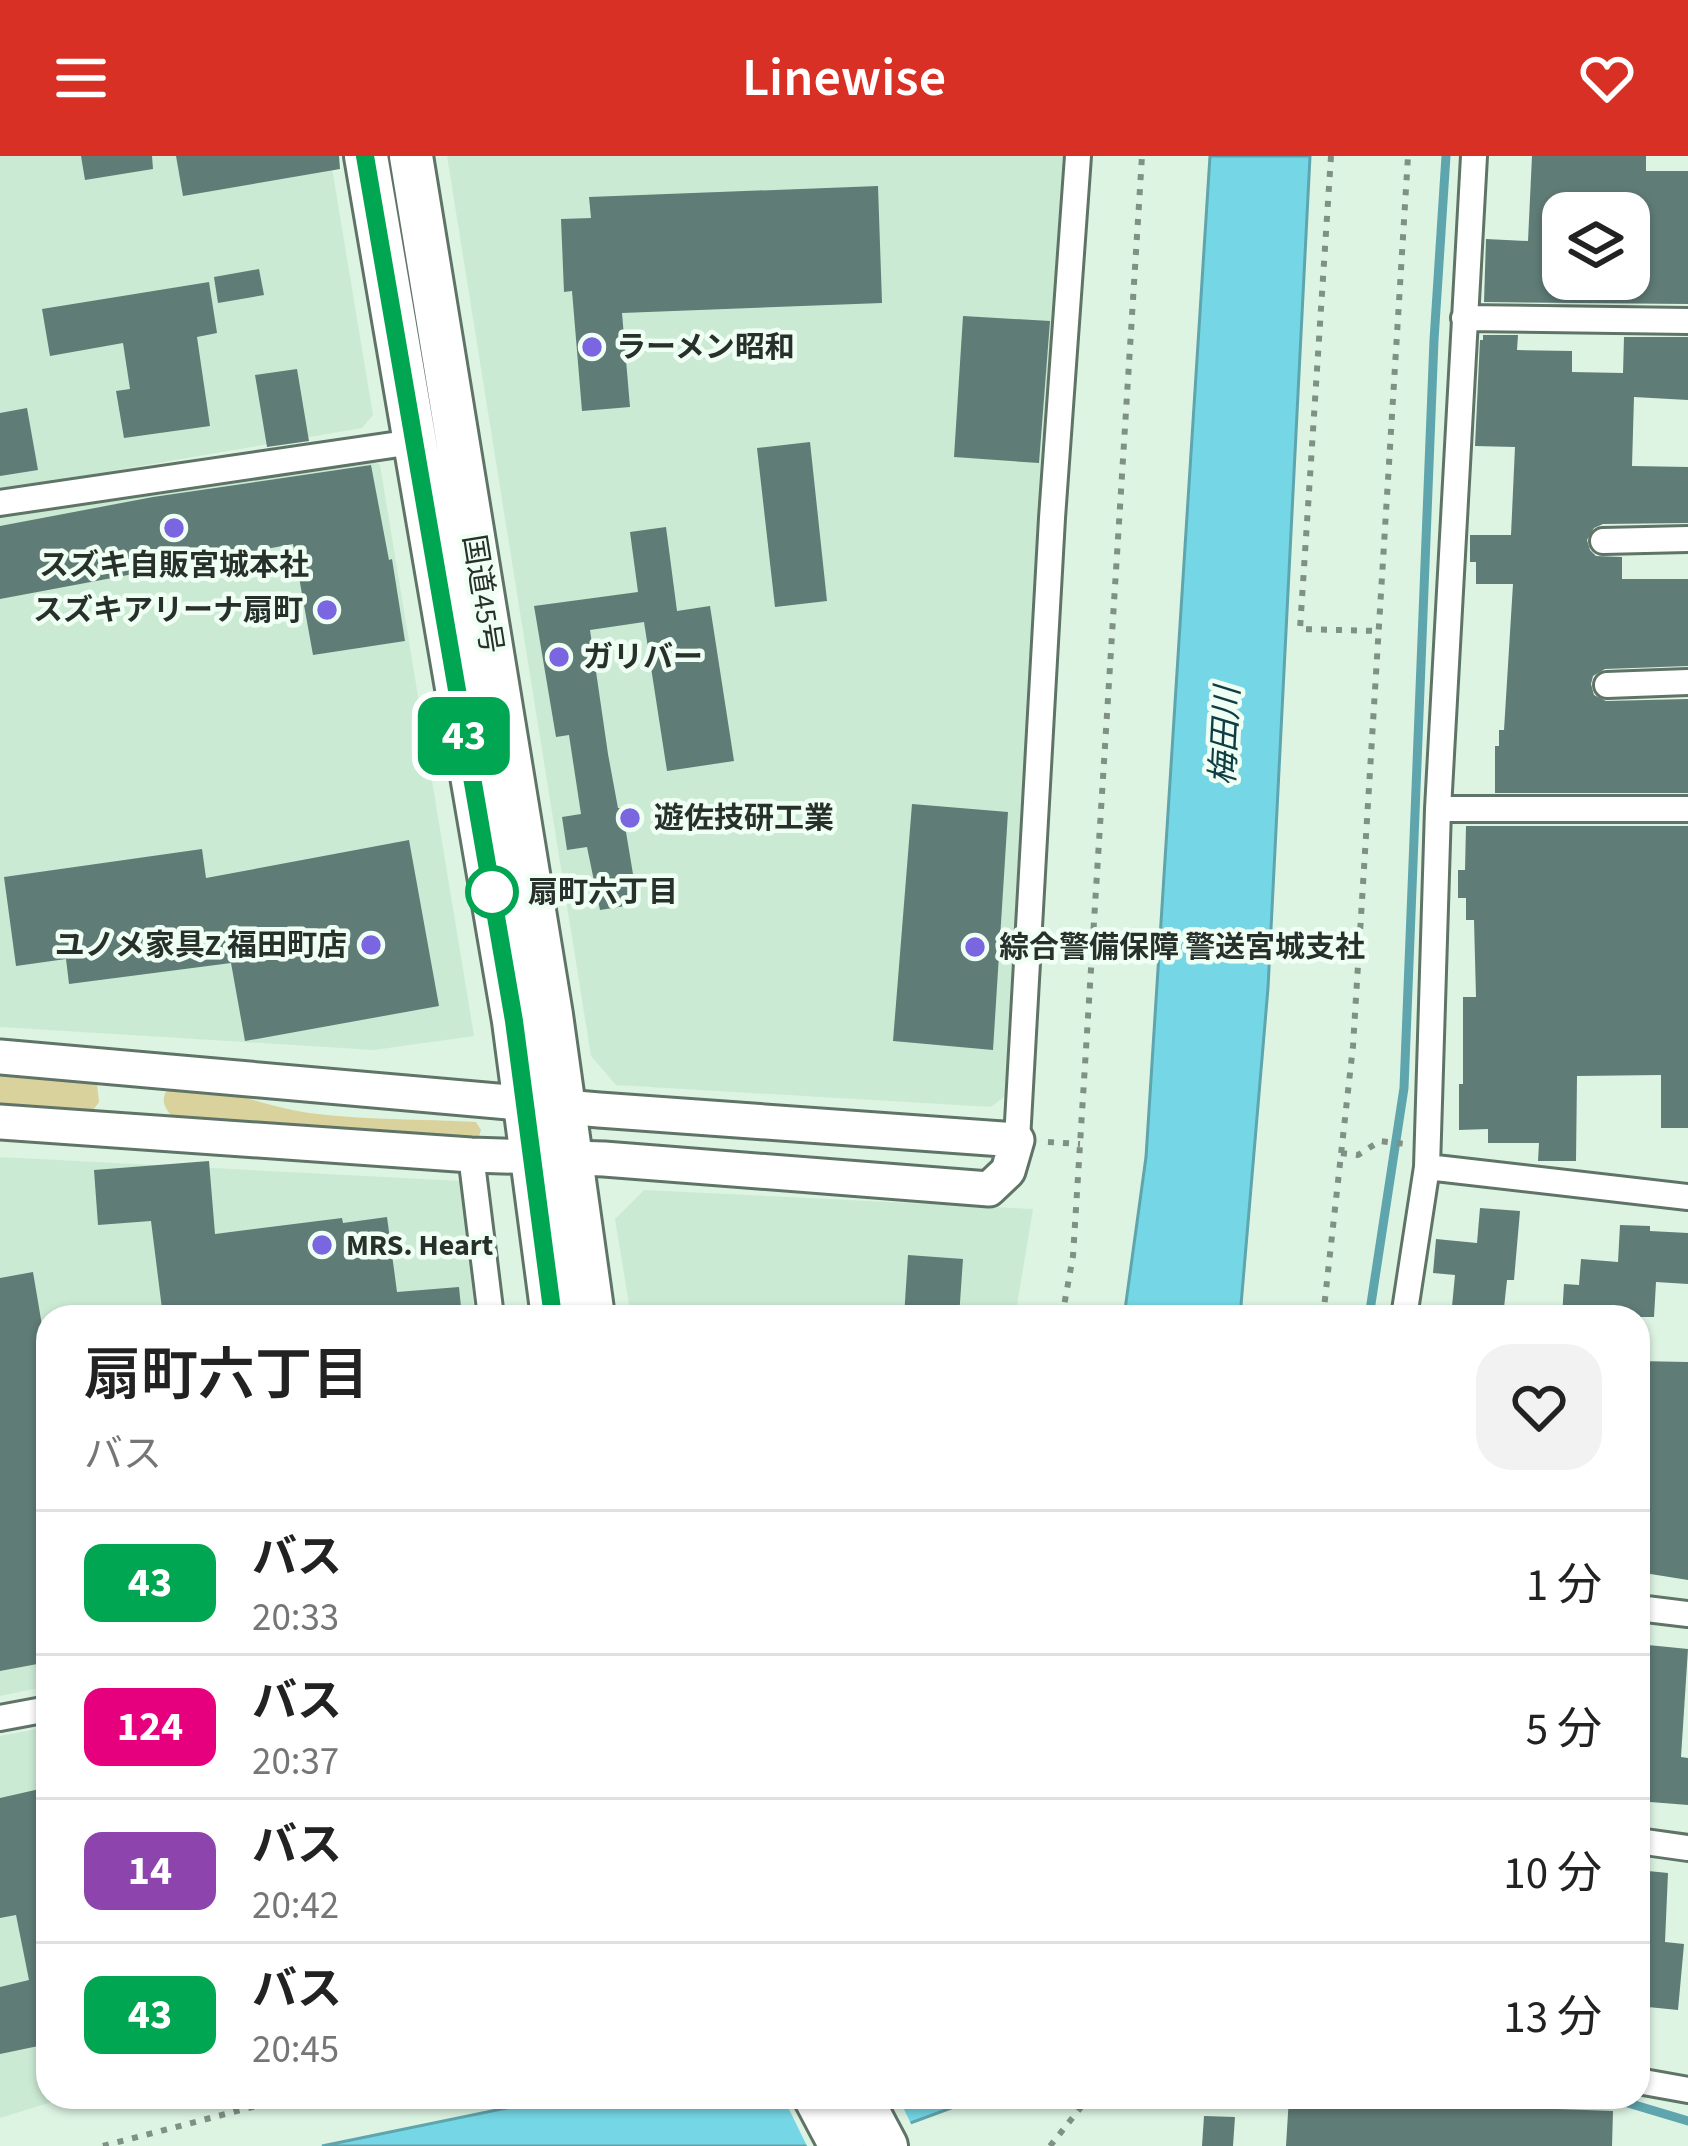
<!DOCTYPE html>
<html lang="ja">
<head>
<meta charset="utf-8">
<style>
	:root { --surface:#fff; --page:#f2f2f2; --text:#222; --muted:#767676; --line:#e0e0e0; --accent:#d93025 }
	body { margin:0; font-family:"Source Sans 3","Noto Sans JP",sans-serif; background:var(--page); color:var(--text); height:100vh; display:flex; flex-direction:column; font-size:45px; white-space:nowrap }
	* { box-sizing:border-box; margin:0 }
	p { font-size:39px; color:var(--muted) }
	.icon { flex:none; width:66px; height:66px; fill:none; stroke:currentColor; stroke-width:2; stroke-linecap:round; stroke-linejoin:round }
	.map { position:relative; flex:1; overflow:hidden }
	.details { position:absolute; left:36px; top:1149px; width:1614px; height:804px; display:flex; flex-direction:column; background:var(--surface); border-radius:36px; box-shadow:0 3px 9px #0004 }
	.details>* { flex:none }
	.badge { padding:0 24px; border-radius:18px; font-size:42px; line-height:78px }
	.fabs { position:absolute; left:1542px; top:36px; display:grid; gap:24px }
	.fabs a { display:grid; place-items:center; width:108px; height:108px; border-radius:24px; background:var(--surface); box-shadow:0 3px 9px #0004; font-size:60px }
	.map>.badge { position:absolute; translate:-50% -50%; box-shadow:0 0 0 6px #fff }
	.round { display:grid; place-items:center; flex:none; width:126px; height:126px; border-radius:36px; background:var(--page) }
	.summary { display:flex; align-items:center; justify-content:space-between; height:204px; padding:0 48px }
	h1 { font-size:57px; font-weight:600; line-height:90px }
	ul { padding:0; list-style:none }
	li { display:flex; align-items:center; gap:36px; height:144px; padding:0 48px; border-top:3px solid var(--line) }
	li div { flex:1 }
	li b { display:block; font-size:45px }
	li em { font-style:normal }
	li .badge { min-width:132px; font-weight:700; text-align:center }
	header { display:flex; justify-content:space-between; align-items:center; height:156px; padding:0 48px; background:var(--accent); color:#fff; font-size:54px; font-weight:600 }
	.map>svg:first-child { display:block }
</style>
</head>
<body>
<header><svg class="icon" aria-label="menu" viewBox="0 0 24 24"><path d="M4 6h16M4 12h16M4 18h16"/></svg>Linewise<svg class="icon" aria-label="heart" viewBox="0 0 24 24"><path d="M12 20l-8-8c-3-5 5-10 8-4 3-6 11-1 8 4z"/></svg></header>
<div class="map">
<svg width="1688" height="1990" viewBox="0 0 1688 1990">
	<rect width="100%" height="100%" fill="#ddf4e3"/>
	<path fill="#cbead4" d="M0,0h330l43,259 -11,13 -362,62z
		M447,0h616l-54,937 -18,14 -375,-22 -25,-29z
		M352,295l28,14 94,571 -100,14 -374,-23v-510z
		M0,1001l461,24 14,136h-427v369l-48,10z
		M644,1034l389,19 -18,108h-384l-16,-98z
		M48,1571v370h20l-68,21v-382z"/>
	<path fill="#dad29c" d="M0,916l89,7 8,5 2,18 -5,7 -8,2 -86,-6z
		M173,929c48,1 89,21 136,28 55,7 112,6 167,9l5,8 -3,9 -304,-21c-12,-11 -15,-23 -1,-33z"/>
	<path fill="#75d7e5" stroke="#5ea5ad" stroke-width="3" d="M1210,0h100l-42,832 -28,329h-116l22,-160z
		M560,1941h411l-6,6 -117,43h-526z"/>
	<path fill="#ddf4e3" d="M783,1941h115l15,31 -48,18h-58z"/>
	<g fill="none" stroke-linecap="round" stroke-linejoin="round">
		<path stroke="#5ea5ad" stroke-width="9" d="M1369,1161l35,-229 30,-748 12,-184
			M1608,1941l80,24"/>
	</g>
	<path fill="#607c77" fill-rule="evenodd" d="M81,0h71l1,13 -68,11z
		M176,0h163l1,13 -157,27z
		M1532,0h114v15h42v133l-204,-2 2,-63 42,2zM1563,57h66v66h-66z
		M878,30l4,117 -260,10 8,94 -48,4 -10,-120 -8,1 -3,-73 30,-1 -2,-21z
		M259,113l5,26 -46,8 -4,-26z
		M209,126l8,51 -20,4 13,89 -86,12 -8,-47 14,-2 -7,-46 -73,13 -8,-47z
		M963,160l87,5 -11,142 -85,-6z
		M1483,179h35l-1,15 55,1v21l51,1 1,-36h64v63l-54,-3 -2,69 56,1v56l-85,1 -9,4 -7,12 3,10 6,6 26,1v22h66v87l-83,3 -12,7 -2,8 3,11 12,6 82,-2v94h-193v-47h4v-16h5l9,-146h-37v-22h-6v-27h41l4,-88 -40,-1 5,-106h3z
		M297,213l12,72 -42,6 -12,-72z
		M27,252l11,62 -38,6v-63z
		M810,286l17,159 -52,6 -18,-159z
		M371,309l18,95 3,-1 13,82 -92,14 -20,-111 -293,55v-73l153,-29z
		M666,371l11,84 33,-5 24,155 -67,10 -23,-149 -54,8 18,124 10,54h4l16,96 -38,6 -13,-63 -20,3 -5,-33 19,-3 -12,-79 -13,2 -22,-131 104,-14 -8,-60z
		M912,648l96,8 -15,238 -100,-9z
		M1466,670h222v302h-27v-53l-84,1 -1,85h-38l1,-18h-51v-14l-29,1v-46h4v-87h13l-2,-77h-8v-22h-8v-28h7z
		M409,684l30,166 -194,35 -14,-78 -162,21 -3,-25 -50,7 -12,-89 198,-28 4,29z
		M209,1005l6,73 127,-16 1,5 44,-6 10,75 62,-5 3,30h-299l-12,-96 -53,4 -4,-55z
		M1480,1052l40,3 -6,69h-7l-4,37h-52l4,-42 -22,-2 3,-34 41,4z
		M1620,1069l30,1v5l38,2v51l-32,-2 -2,35h-92l2,-33 15,1 2,-26 37,3z
		M908,1099l55,4 -4,58h-55z
		M33,1116l15,89v301l-48,9v-393z
		M1638,1205l50,1v218l-50,-8z
		M1638,1488l50,5 -7,108 7,1v47l-50,-4z
		M44,1632l4,18v238l-48,10v-67l29,-7 -13,-65 -16,3v-120z
		M1638,1714l30,3 -3,69 19,2 -6,66 -40,-4 7,-95h-7z
		M1289,1941h201v4l67,1v7l56,2 -1,35h-326z
		M1204,1960l31,1 -2,29h-31z"/>
	<g fill="none" stroke-linecap="round" stroke-linejoin="round">
		<g stroke="#5f7466" stroke-width="30">
			<path id="street" d="M1464,162l224,3
				M0,347l413,-61
				M1603,385l85,-2
				M1607,529l81,-3
				M1438,653h250
				M1017,984l35,-622 26,-362
				M471,999l20,162
				M1427,1011l261,30
				M1404,1161l23,-150 11,-358 36,-653
				M1638,1452l50,6
				M0,1562l48,-9
				M1638,1685l50,7
				M1638,1925l50,9"/>
		</g>
		<g stroke="#5f7466" stroke-width="39">
			<path id="secondary" d="M0,901l599,53 418,30 -9,31 -19,18 -385,-30 -133,-4 -471,-33"/>
		</g>
		<g stroke="#5f7466" stroke-width="48">
			<path id="highway" d="M366,0l148,865 39,296
				M411,0l140,859 42,302
				M815,1941l26,49
				M860,1941l26,49"/>
		</g>
		<path stroke="#809084" stroke-width="6" stroke-dasharray="6 9" stroke-linecap="butt" d="M1331,0l-31,473 78,2
			M1048,986l32,2
			M1341,997l17,2 22,-14 26,3
			M1062,1161l11,-61 69,-1100
			M1323,1161l30,-271 55,-890
			M103,1990l188,-49
			M1050,1990l39,-49"/>
		<use href="#street" stroke="#fff" stroke-width="24"/>
		<use href="#secondary" stroke="#fff" stroke-width="33"/>
		<use href="#highway" stroke="#fff" stroke-width="42"/>
	</g>
	<g fill="none" stroke-linecap="round" stroke-linejoin="round">
		<g stroke="#fff" stroke-width="27">
			<path id="line" d="M365,0l149,865 39,296"/>
		</g>
		<use href="#line" stroke="#00a651" stroke-width="18"/>
	</g>
	<g fill="#7a66e1" stroke="#f0fff4" stroke-width="4.5">
		<circle cx="592" cy="191" r="12"/>
		<circle cx="174" cy="372" r="12"/>
		<circle cx="327" cy="454" r="12"/>
		<circle cx="559" cy="501" r="12"/>
		<circle cx="630" cy="662" r="12"/>
		<circle cx="371" cy="789" r="12"/>
		<circle cx="975" cy="791" r="12"/>
		<circle cx="322" cy="1089" r="12"/>
	</g>
	<circle fill="#fff" stroke="#00a651" stroke-width="6" cx="492" cy="736" r="24"/>
	<g text-anchor="middle" stroke-width="9" stroke-linejoin="round" paint-order="stroke">
		<g font-size="30" font-weight="bold" fill="#27302a" stroke="#f0fff4" text-anchor="start">
			<text x="616" y="201">ラーメン昭和</text>
			<text x="174" y="419" text-anchor="middle">スズキ自販宮城本社</text>
			<text x="303" y="464" text-anchor="end">スズキアリーナ扇町</text>
			<text x="583" y="511">ガリバー</text>
			<text x="654" y="672">遊佐技研工業</text>
			<text x="347" y="799" text-anchor="end">ユノメ家具Z 福田町店</text>
			<text x="999" y="801">綜合警備保障 警送宮城支社</text>
			<text x="346" y="1099">MRS. Heart</text>
		</g>
		<g font-size="30" fill="#27302a" stroke="#f0fff4">
			<text transform="translate(483 438) rotate(81)" y="10">国道45号</text>
		</g>
		<g font-size="30" font-weight="bold" fill="#27302a" stroke="#f0fff4" text-anchor="start">
			<text x="528" y="746">扇町六丁目</text>
		</g>
		<g font-size="33" font-style="italic" fill="#0e3d44" stroke="#f0fff4">
			<text transform="translate(1224 580) rotate(-87)" y="12">梅田川</text>
		</g>
	</g>
</svg>
<div class="fabs">
<a><svg class="icon" aria-label="layers" viewBox="0 0 24 24"><path d="M12 4l9 5-9 5-9-5zM3 14l9 5 9-5"/></svg></a>
</div>
<b class="badge" style="left:464px;top:580px;background:#00a651;color:#fff">43</b>
<section class="details">
<div class="summary"><div><h1>扇町六丁目</h1><p>バス</p></div><a class="round"><svg class="icon" aria-label="heart" viewBox="0 0 24 24"><path d="M12 20l-8-8c-3-5 5-10 8-4 3-6 11-1 8 4z"/></svg></a></div>
<ul>
<li><span class="badge" style="background:#00a651;color:#fff">43</span><div><b>バス</b><p>20:33</p></div><em>1 分</em></li>
<li><span class="badge" style="background:#e6007e;color:#fff">124</span><div><b>バス</b><p>20:37</p></div><em>5 分</em></li>
<li><span class="badge" style="background:#8e44ad;color:#fff">14</span><div><b>バス</b><p>20:42</p></div><em>10 分</em></li>
<li><span class="badge" style="background:#00a651;color:#fff">43</span><div><b>バス</b><p>20:45</p></div><em>13 分</em></li>
</ul>
</section>
</div>
</body>
</html>
